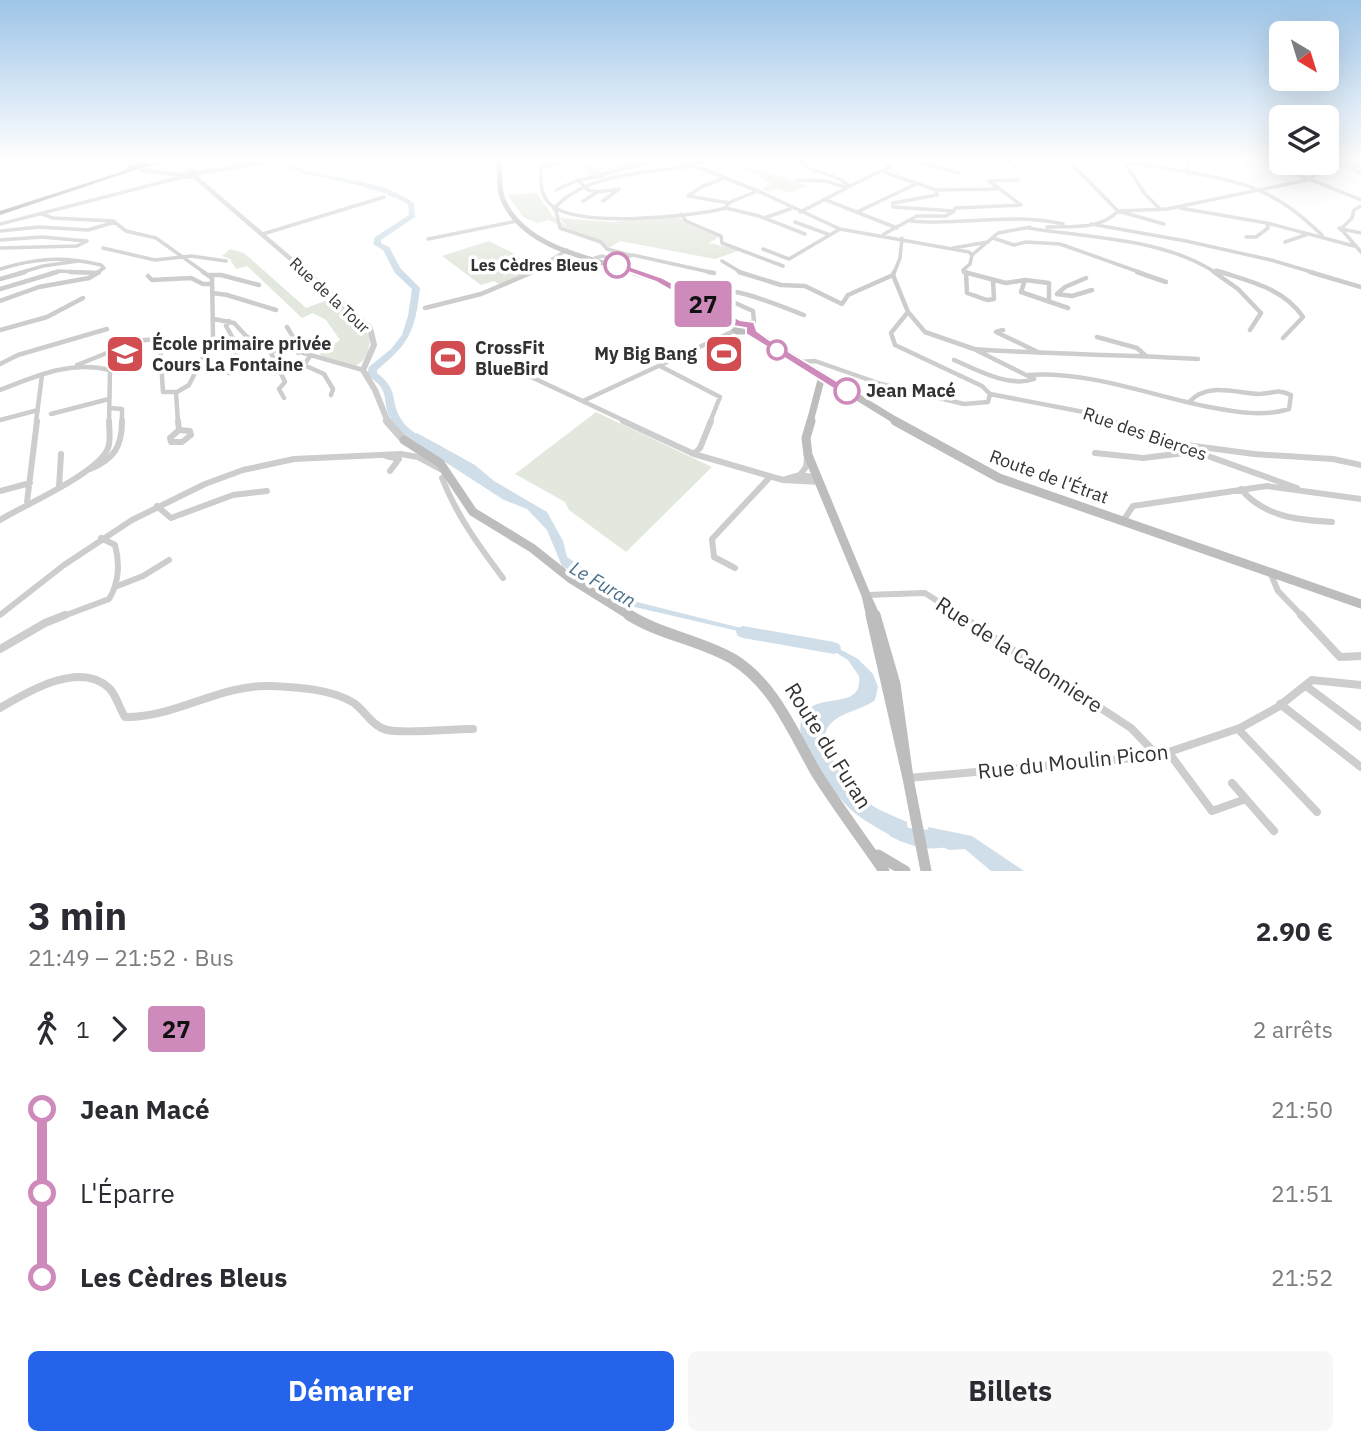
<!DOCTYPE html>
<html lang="fr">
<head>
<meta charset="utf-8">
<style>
	:root { --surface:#fff; --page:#f7f7f7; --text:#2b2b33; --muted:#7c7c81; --accent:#2563eb }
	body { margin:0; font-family:"IBM Plex Sans",sans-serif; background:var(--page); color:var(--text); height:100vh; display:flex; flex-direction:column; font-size:26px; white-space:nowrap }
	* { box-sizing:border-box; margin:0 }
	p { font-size:23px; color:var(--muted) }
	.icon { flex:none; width:38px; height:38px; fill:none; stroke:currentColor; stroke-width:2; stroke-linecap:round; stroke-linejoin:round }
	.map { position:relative; height:871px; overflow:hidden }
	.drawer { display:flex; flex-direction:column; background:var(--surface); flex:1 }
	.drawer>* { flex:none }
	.badge { padding:0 14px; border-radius:5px; font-size:24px; line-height:46px }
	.needle { width:46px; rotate:142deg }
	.controls { position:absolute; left:1269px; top:21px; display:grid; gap:14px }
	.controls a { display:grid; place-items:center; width:70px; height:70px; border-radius:10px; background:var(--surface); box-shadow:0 7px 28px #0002; font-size:35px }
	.map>.badge { position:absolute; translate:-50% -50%; box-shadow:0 0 0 4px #fff }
	.legs { display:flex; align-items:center; gap:10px; height:77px; padding:0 28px; font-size:23px }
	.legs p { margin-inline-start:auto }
	.headline { display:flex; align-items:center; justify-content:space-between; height:119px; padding:0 28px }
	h1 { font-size:38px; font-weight:800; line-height:52px }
	.primary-button { display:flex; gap:14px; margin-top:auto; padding:14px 28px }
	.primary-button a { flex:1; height:80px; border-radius:10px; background:var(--accent); color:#fff; font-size:28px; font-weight:800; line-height:80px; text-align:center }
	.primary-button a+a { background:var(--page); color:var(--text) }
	ul { padding:0 28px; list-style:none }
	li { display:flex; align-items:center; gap:24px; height:84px; font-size:26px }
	li i { display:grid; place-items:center; width:10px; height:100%; margin:0 9px; background:currentColor }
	li i::after { content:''; width:18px; height:18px; margin:-9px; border:5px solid; border-radius:50%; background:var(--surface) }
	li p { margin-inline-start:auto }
	li:first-child i { background:linear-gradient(#0000 50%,currentColor 0) }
	li:last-child i { background:linear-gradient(currentColor 50%,#0000 0) }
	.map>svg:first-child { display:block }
</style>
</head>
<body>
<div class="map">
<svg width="1361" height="871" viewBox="0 0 1361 871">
	<rect width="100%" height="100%" fill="#fff"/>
	<path fill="#e2e8dd" d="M603,159h56l-72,18 -6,-16z
		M752,166l55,20 -18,7 -10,-5 -11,4 -7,-3 11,-5 -12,-6 2,-2 -19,-6z
		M537,193l16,24 14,9 -8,-8 54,4 62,-6 45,20 -11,7 32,7 -26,9 -95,-18 -11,7c-7,-9 -46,-20 -60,-28l-11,3 -15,-6 -15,-22z
		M489,241l26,13 19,16 -35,14 -5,-3 -13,4 -39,-29z
		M230,249l14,4 62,55 27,-10 37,38c0,12 -3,25 -15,30l-36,-11 21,-15 -14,-20 -13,-7 -11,5 -55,-52 -11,3 -6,-10 -8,-3z
		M596,412l116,55 -86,85 -57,-42 -4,-8 -50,-28z"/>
	<path fill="#cfdee8" d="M417,433l58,32 19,16 53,31 16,29 4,16 66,44 128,32 26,3 49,11 22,12 15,15 5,13 -3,13c-14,11 -37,12 -47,27 -13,18 24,65 40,76 12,8 26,13 39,19l2,17 -7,3c-15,-9 -32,-17 -46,-28 -19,-15 -48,-57 -55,-80 -2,-5 0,-15 3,-20 14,-23 59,-2 55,-38l-11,-16 -18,-11 -66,-12 -138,-32 -64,-39 -15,-36 -20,-21 -23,-9 -96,-62z
		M928,827l44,9 52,35h-33l-26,-22 -15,1 -20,-7z"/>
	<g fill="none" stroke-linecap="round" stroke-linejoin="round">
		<path fill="#cfdee8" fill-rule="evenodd" d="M279,159c8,1 16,8 25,11 34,10 80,10 110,33l1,14 -34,23v3l8,4 12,22 19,19c-5,43 -10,55 -43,82v3c23,18 12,26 24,46 6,11 18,15 26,23l-1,2c-16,2 -32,-16 -38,-31 -3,-7 -2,-15 -5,-22 -3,-7 -11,-12 -16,-17l2,-7 22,-18 11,-14 6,-19 4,-27 -17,-16 -12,-23 -10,-6 2,-7 34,-22 -1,-11c-22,-12 -48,-19 -73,-24 -20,-5 -40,-5 -56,-19z
			M743,626l91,16 5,2 2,4 -2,4 -5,2 -91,-16 -5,-2 -2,-4 2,-4z
			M896,822l13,6 32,3 6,3 3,6 -3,6c-16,7 -43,-2 -57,-10l-2,-6 2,-6z"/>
		<path stroke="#cdcdcd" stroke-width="3.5" d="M541,159c0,14 -3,36 10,46 27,23 140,12 175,3l2,-5 29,-12
			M677,159l81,32 82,38 129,23 3,3 -2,9 -7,6 6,3
			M754,159l13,4
			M805,159l-5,2c13,14 34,11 48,24
			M806,159h8
			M837,159h44
			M909,159l49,14
			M1008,159l8,8
			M1067,159l51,52 46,13
			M1104,159c45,8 116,14 156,32 24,10 43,26 62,44
			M1187,159l2,15
			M1259,159l102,41
			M1125,163l20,31 15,15
			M688,165l25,-6
			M1347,165l14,8
			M541,167l26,-5 1,6
			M881,171l55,19 1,5 -44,8v4l61,4 -8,5h-29l-33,18
			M600,175l61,-16
			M724,178l-23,9 -13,9 42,7
			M578,180l24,-4
			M797,180l28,1 20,6
			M1018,180l-29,1 32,24
			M556,190l22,-10 10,10 10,2
			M936,190l60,-1
			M826,200l71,28
			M583,201l15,-9 21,-3 -16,12
			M726,208l33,8 46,18
			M1180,208l87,15 87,23
			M554,209c30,-36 94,-36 137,-43
			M556,211l4,17 41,14 6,7 23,6
			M954,211l1,-3 66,-3
			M1118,211l49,-2 140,-29 18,-11 2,-5
			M800,212c31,-15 59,-32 90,-45l-10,-8
			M857,212l61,-29
			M42,214l11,4 60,3 13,10 30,7 49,35
			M681,214l5,7 35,15 1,7 61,23
			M764,218l26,-9
			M911,221c51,5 102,-9 152,3
			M795,222l35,13
			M0,224l182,-47
			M1091,224l95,17 85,19 44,13
			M1047,227c24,-1 54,3 71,-16
			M1028,228c61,10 136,10 188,45
			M1339,228l8,2h-6z
			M1342,228l10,-10 2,-8 7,-4
			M1342,230l19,22
			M1347,230l14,3
			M0,231l39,-4 49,3 27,-8
			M263,234l121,-37
			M1246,237h10l12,-9 -1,-5
			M993,238l21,7 12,-3 34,2 82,29
			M428,239l89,-18
			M0,240l42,-3 45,4 -10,5 -77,2
			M1285,242l23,-8
			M103,248l52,12 36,-4 35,5
			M953,248l35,-6
			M763,249l26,10 51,-30
			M972,255l26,-22 32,-6
			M595,258l7,-2 14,4 17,-5 81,18
			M722,261l20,12
			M0,269c36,-11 64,-13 101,-4l3,3 -8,5
			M1216,270l10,3
			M19,273l24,-7 35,-5
			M51,273l8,-2 39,2
			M530,273l37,-23
			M894,273l6,-15 2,-20"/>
		<path stroke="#cdcdcd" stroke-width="4.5" d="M70,272l28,1
			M708,272l6,1
			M739,272l42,13 24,1 37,18 6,-9 45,-20
			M964,272l42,11 19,-3 24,3v19
			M1137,272l29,10
			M1214,272l24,17 23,24 -11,17
			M1221,272c31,10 63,17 82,45l-20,21
			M1310,272l51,15
			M966,273l1,20 20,7 7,-1 -1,-18
			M209,275h12l38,10
			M893,275l15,37 17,20 49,17 60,30
			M893,275l1,-3
			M148,276l4,4 39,-2 12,6h9
			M0,279l25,-7
			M1025,280l-4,12 47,16
			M0,289l57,-17
			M683,292c43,-10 82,8 121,23
			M213,293l14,2 49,15
			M1057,294l15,2 20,-6
			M1057,294l8,-7 21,-9
			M0,301l39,-14 50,-9 10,-6
			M733,302l20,9 1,11 -4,2
			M425,308l56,-14 52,-22
			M214,319l20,4 13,14 116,33
			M229,321l-3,5 12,21 -9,26
			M287,327l14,23 -3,3
			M0,330l47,-13 36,-19
			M1003,330l-7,2 44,21
			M1097,337l40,11 9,8
			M280,347l-9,6 14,29 -6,7 5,9
			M974,349c75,6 149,5 224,10
			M310,356l-6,9 20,9 9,15 -2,6
			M954,360c23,10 55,28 80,19
			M798,362l17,-1 66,23 83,20 24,-2 2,-8 -8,-8 -87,-41 -4,-12 17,-21
			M0,364l18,-9 89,-26
			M77,365l60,-24 18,-2 5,7 3,46h14l12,-7 24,-48 -1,-59 -9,-6
			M508,366l119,56
			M660,366l60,31 -10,25
			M1028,375c61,-4 121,20 181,32 27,5 54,10 80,2l2,-14c-14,-7 -17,-1 -32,-1 -24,-1 -50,-12 -69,7
			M0,390c36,-14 71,-30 110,-20l-1,52
			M176,393l2,29
			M990,394l99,19 26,9
			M583,401l153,-71
			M109,408l13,1v13
			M51,414l58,-15
			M0,420l38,-10
			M36,422l6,-47"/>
		<path stroke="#cdcdcd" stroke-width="6" d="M178,421l1,9
			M623,421l71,33 89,26
			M1110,421l187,67
			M179,430l11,1 1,4 -9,7h-11l-1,-4z
			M1179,444l75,10 79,5 28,6
			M1095,453l48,5 50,-6
			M694,454l6,-6 11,-27
			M386,456l13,3 -9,12
			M90,469c24,-10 32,-22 32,-48
			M800,475l6,-8 1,-9
			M818,478l-18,-3 -17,5 37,2
			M59,487l2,-33
			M1241,489c23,28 57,31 91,33
			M0,491l30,-8
			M27,502l10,-81
			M157,506l14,12 62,-23 34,-4
			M0,520c24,-15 99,-47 108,-72 3,-7 1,-20 1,-27
			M1123,521l10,-15 134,-20 94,13
			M735,568l-21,-11 -2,-18 57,-61
			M1270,572l8,19 25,26
			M115,587l28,-11 26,-16
			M866,595l59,-2 37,24
			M0,615l64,-50 68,-45 73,-36 38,-14 51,-11 107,-5 17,3 30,16 -6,5c15,38 37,68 61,100
			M61,617l48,-18c10,-16 11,-36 6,-54l-14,-7"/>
		<path stroke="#cdcdcd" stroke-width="8" d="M959,615l172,113 26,27
			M1301,615l39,42 21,-1
			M0,649l45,-26 20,-8
			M1306,686l55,41
			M1280,704l81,63
			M0,708c27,-16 80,-48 109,-20 8,8 10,20 16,29 51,1 94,-33 146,-31 25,1 61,3 83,17 11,8 19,24 33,27 19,4 65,-1 86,-1
			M1238,729l79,83
			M1169,753l43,58 34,-12
			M908,778l249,-22 83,-28 38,-21 34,-27 49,5
			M1232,783l42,48"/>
		<path stroke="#cdcdcd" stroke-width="4.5" d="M126,159l16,11 39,5
			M1265,159l16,1
			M1309,163l52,2
			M192,171l6,2 -9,4 -9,-1z
			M198,173l85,-14
			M194,176l113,97"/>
		<path stroke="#cdcdcd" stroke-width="6" d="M305,272l65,56 4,17 -11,25 12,20 13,32"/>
		<path stroke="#cdcdcd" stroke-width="8" d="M387,421l17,19"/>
		<path stroke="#bdbdbd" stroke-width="5" d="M499,159c1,12 -1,32 5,43 23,48 90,57 135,71"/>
		<path stroke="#bdbdbd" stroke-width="7" d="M634,272l26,8 77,44
			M737,324l-3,4 3,3h13
			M737,324h13v7
			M750,331l148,91
			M810,422l12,-46"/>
		<path stroke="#bdbdbd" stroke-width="9" d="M811,421l-5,17 2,17 58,140
			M895,421l104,57 362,126
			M404,440l36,23 33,49 59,36 39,31 61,38
			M871,617l-5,-22 10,22"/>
		<path stroke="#bdbdbd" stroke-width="11" d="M629,615c32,20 71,25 104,44 42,26 60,74 84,115 21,33 45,65 67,97
			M871,615l37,163
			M875,615l20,69 13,94
			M908,778l18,93
			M878,855l27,16"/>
		<path fill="#9a9a9a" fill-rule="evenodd" d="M165,159h7l-24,8 -3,-2z
			M130,169l5,1 -135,45v-4z"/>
		<path stroke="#9a9a9a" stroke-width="6" d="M129,169l18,-6"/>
	</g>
	<linearGradient id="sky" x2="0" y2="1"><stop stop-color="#9ec5e8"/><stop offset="0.57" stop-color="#fff"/><stop offset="1" stop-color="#fff" stop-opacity="0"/></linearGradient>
	<rect width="1361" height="280" fill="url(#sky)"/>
	<path fill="#ce8abb" stroke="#fff" stroke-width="2" d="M617,262l46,16 77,42 14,2 3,9 11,8 85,52 -2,3h-9l-96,-60v-6l-13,-2 -77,-44 -42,-15 -2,-2z"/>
	<defs>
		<g id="school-square" transform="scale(2.0125)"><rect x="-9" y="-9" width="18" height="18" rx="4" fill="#d24d51" stroke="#fff"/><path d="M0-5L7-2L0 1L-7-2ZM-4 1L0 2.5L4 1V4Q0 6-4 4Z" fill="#fff"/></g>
		<g id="stadium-square" transform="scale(2.0125)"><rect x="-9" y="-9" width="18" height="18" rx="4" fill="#d24d51" stroke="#fff"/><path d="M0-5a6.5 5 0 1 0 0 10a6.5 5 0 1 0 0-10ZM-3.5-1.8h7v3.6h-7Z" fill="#fff"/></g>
	</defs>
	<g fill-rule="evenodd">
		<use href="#school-square" x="125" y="354"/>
		<use href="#stadium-square" x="724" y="354"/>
		<use href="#stadium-square" x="448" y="358"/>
	</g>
	<g fill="#fff" stroke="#ce8abb" stroke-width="3.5">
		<circle cx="617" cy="265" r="12"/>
		<circle cx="777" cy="350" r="9"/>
		<circle cx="847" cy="391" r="12"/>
	</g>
	<g text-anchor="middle" stroke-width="7" stroke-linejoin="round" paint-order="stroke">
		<g font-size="16" font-weight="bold" fill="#333" stroke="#fff" text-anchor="end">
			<text x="598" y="271">Les Cèdres Bleus</text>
		</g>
		<g font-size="16" fill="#333" stroke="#fff">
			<text transform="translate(330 295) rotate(43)" y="6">Rue de la Tour</text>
		</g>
		<g font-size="18" font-weight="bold" fill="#333" stroke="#fff" text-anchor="start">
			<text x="152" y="350">École primaire privée<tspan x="152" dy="21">Cours La Fontaine</tspan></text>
			<text x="475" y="354">CrossFit<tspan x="475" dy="21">BlueBird</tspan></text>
			<text x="697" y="360" text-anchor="end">My Big Bang</text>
		</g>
		<g font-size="18" font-weight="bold" fill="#333" stroke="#fff" text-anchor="start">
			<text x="866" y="397">Jean Macé</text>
		</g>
		<g font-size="18" fill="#333" stroke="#fff">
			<text transform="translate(1145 434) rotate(19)" y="6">Rue des Bierces</text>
			<text transform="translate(1049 477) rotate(20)" y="6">Route de l'Étrat</text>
		</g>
		<g font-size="19" font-style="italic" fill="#496f8c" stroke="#fff">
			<text transform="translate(603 584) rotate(30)" y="7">Le Furan</text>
		</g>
		<g font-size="21" fill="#333" stroke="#fff">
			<text transform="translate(1019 655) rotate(33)" y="7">Rue de la Calonniere</text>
			<text transform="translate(828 746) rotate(58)" y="7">Route du Furan</text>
			<text transform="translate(1073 762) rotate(-6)" y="7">Rue du Moulin Picon</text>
		</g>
	</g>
</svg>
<div class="controls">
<a><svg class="needle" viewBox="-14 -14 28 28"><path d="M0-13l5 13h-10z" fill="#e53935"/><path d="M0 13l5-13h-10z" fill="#7c7c81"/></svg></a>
<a><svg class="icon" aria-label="layers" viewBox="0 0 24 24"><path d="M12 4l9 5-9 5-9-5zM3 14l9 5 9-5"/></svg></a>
</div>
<b class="badge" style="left:703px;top:304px;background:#ce8abb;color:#111">27</b>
</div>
<section class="drawer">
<div class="headline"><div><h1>3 min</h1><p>21:49 – 21:52 · Bus</p></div><b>2.90 €</b></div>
<div class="legs"><svg class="icon" aria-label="walk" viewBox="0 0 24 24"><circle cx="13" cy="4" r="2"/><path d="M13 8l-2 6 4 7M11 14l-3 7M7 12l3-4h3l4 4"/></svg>1<svg class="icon" aria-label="forward" viewBox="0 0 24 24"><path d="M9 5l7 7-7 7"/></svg><b class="badge" style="background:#ce8abb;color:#111">27</b><p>2 arrêts</p></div>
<ul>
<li><i style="color:#ce8abb"></i><b>Jean Macé</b><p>21:50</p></li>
<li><i style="color:#ce8abb"></i><span>L'Éparre</span><p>21:51</p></li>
<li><i style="color:#ce8abb"></i><b>Les Cèdres Bleus</b><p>21:52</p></li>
</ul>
<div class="primary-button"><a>Démarrer</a><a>Billets</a></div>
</section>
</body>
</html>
